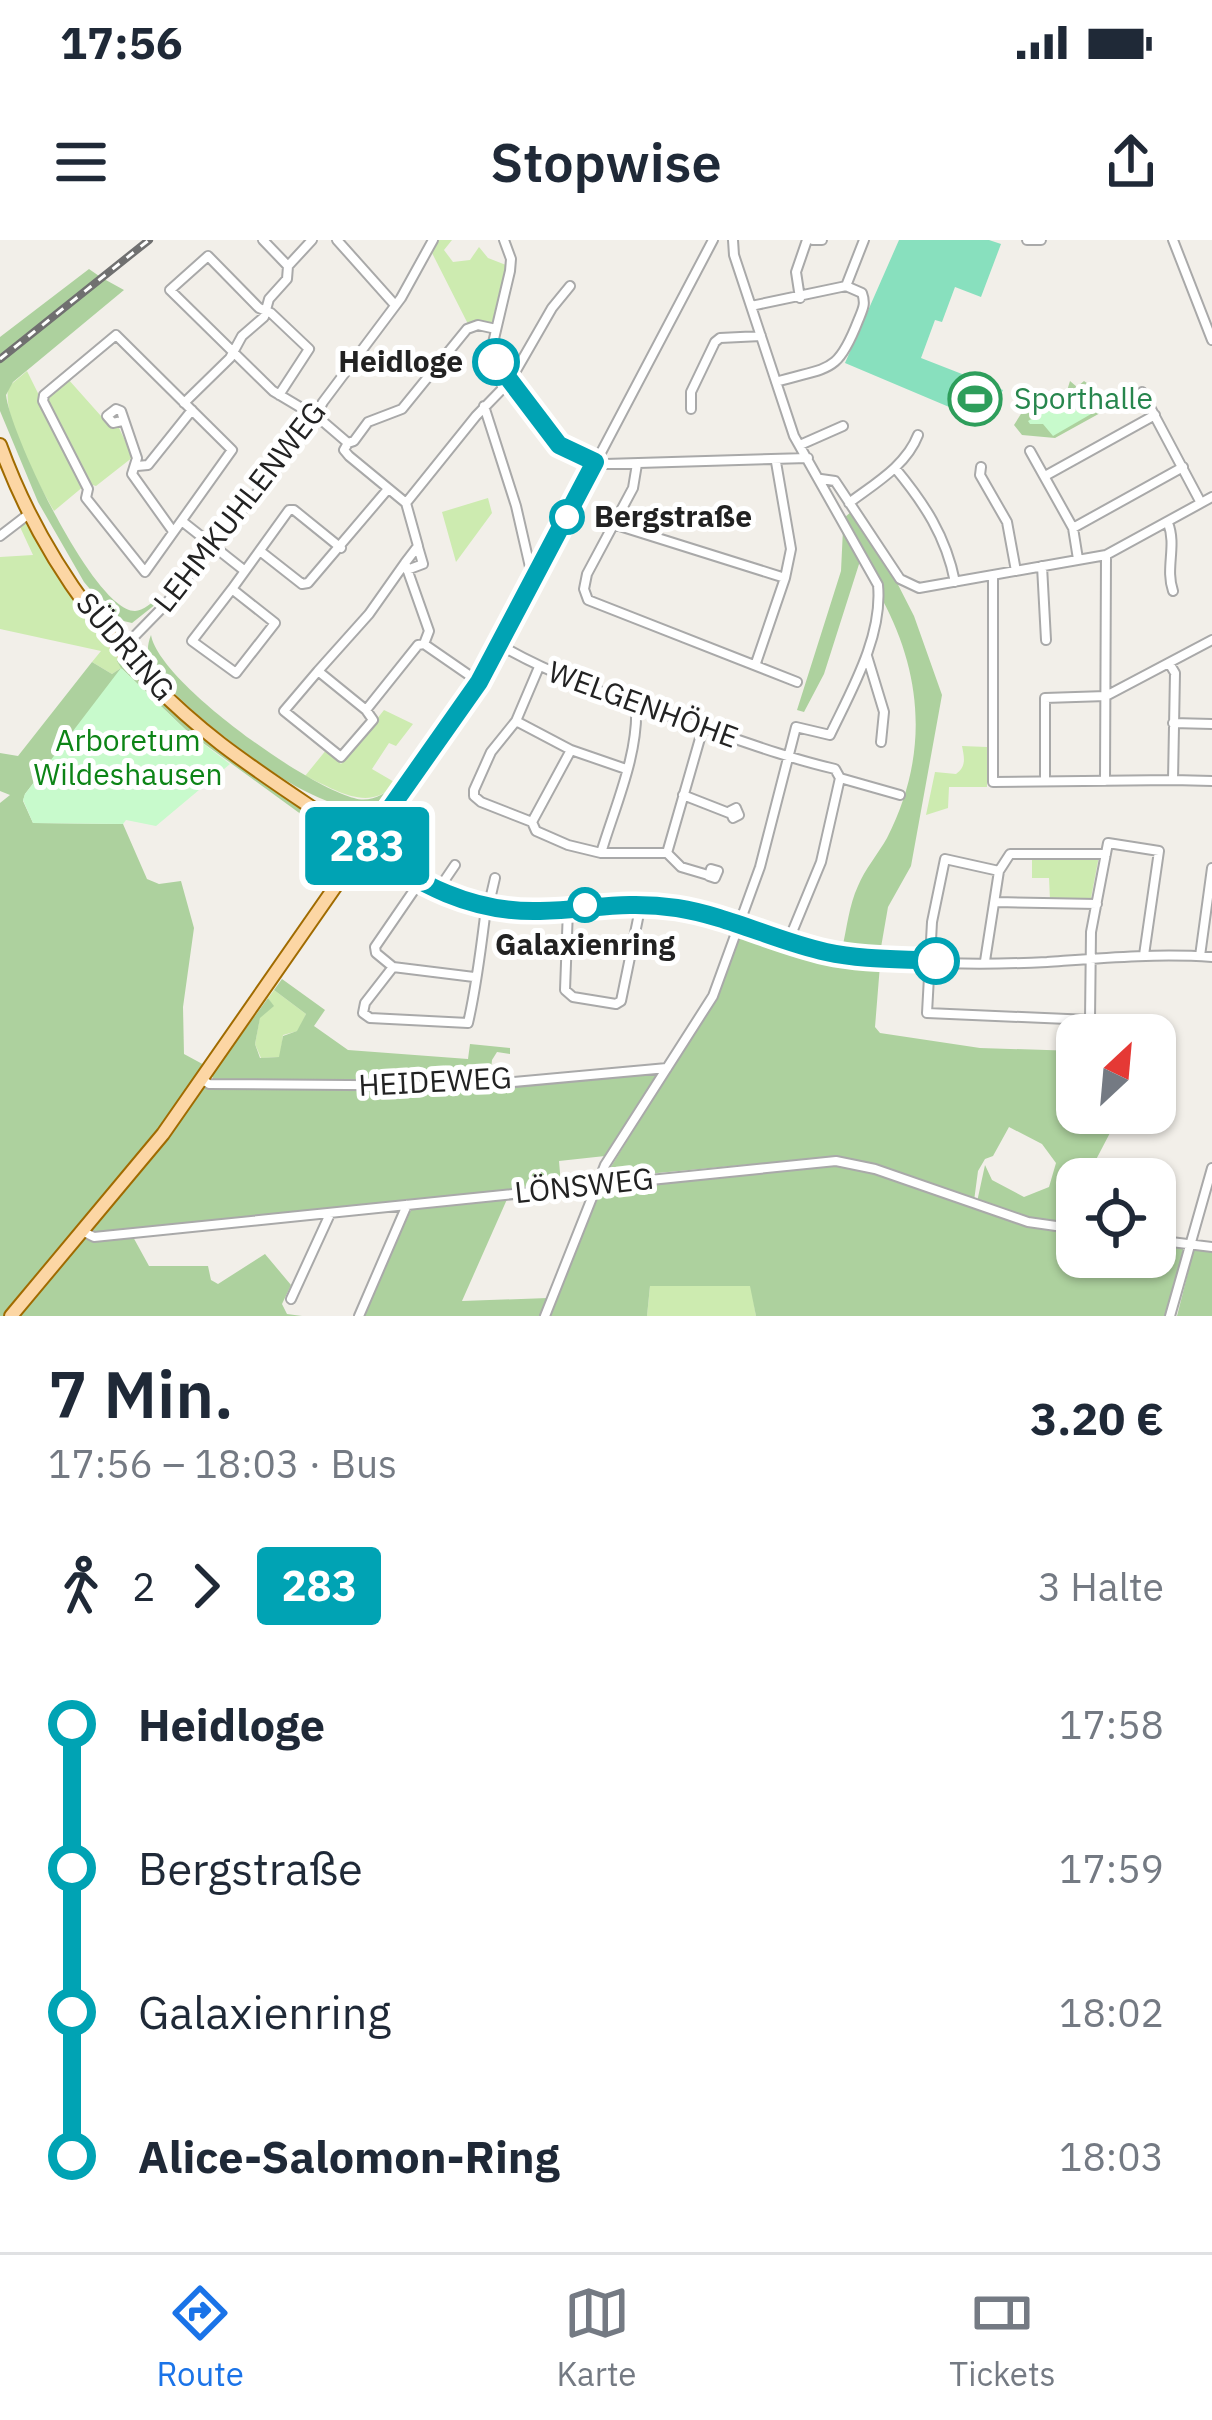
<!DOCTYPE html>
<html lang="de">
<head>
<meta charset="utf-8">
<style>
	:root { --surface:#fff; --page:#f6f6f7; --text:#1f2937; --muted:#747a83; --line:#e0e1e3; --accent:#1a73e8 }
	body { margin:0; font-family:"IBM Plex Sans",sans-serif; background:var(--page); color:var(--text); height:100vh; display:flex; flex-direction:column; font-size:45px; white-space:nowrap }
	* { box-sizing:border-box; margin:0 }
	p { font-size:39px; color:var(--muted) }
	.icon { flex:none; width:66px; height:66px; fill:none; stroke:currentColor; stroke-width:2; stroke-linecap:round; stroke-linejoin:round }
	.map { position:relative; height:1076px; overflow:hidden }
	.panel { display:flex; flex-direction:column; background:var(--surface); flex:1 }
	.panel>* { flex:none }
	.badge { padding:0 24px; border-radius:9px; font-size:42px; line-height:78px }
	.needle { width:78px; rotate:26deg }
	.buttons { position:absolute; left:1056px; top:774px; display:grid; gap:24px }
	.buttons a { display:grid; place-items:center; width:120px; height:120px; border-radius:24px; background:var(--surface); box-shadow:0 3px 9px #0004; font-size:60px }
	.map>.badge { position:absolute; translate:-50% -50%; box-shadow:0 0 0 6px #fff }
	.legs { display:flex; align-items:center; gap:18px; height:132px; padding:0 48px; font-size:39px }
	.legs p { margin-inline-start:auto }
	.headline { display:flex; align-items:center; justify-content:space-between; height:204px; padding:0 48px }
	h1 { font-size:66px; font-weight:600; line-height:90px }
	ul { padding:0 48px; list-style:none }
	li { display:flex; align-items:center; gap:42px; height:144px; font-size:45px }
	li i { display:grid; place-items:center; width:18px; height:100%; margin:0 15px; background:currentColor }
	li i::after { content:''; width:30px; height:30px; margin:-15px; border:9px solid; border-radius:50%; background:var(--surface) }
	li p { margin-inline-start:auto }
	li:first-child i { background:linear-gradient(#0000 50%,currentColor 0) }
	li:last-child i { background:linear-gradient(currentColor 50%,#0000 0) }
	.status { display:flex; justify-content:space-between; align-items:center; height:84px; padding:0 60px; background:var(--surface); direction:ltr }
	.status svg { height:33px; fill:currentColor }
	header { display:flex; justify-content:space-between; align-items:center; height:156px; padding:0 48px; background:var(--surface); font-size:54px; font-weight:600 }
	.tab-bar { display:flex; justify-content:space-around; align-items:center; height:168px; border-top:3px solid var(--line); background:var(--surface); font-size:33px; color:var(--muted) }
	.tab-bar a { display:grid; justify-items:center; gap:6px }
	.tab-bar .selected { color:var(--accent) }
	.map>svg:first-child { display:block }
</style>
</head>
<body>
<div class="status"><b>17:56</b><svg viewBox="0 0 49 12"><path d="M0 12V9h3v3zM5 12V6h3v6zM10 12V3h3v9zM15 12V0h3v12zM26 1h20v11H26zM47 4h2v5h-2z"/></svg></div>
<header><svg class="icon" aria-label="menu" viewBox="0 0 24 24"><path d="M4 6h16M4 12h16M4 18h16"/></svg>Stopwise<svg class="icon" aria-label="share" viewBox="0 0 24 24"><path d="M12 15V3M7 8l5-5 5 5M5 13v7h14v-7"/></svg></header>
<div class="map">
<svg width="1212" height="1076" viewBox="0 0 1212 1076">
	<rect width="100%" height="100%" fill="#f2efe9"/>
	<path fill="#cdebb0" d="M437,0h15l-8,10 9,12 17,-2 9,-13 9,11 18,7 -14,58 -24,1 -38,-75z
		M27,131l57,115 -30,25c-17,-30 -51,-90 -46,-124z
		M68,139l41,46 10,3 14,29 -37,29 -7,-2 -43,-84z
		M488,258l4,15 -36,49 -14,-50z
		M28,282l93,135v11l-9,6 -20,-12 9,-11 -101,-22v-72l33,-2 -13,-28z
		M384,470l29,14 -17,22 -7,-3 -17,26 24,14c-27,31 -61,6 -91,-7l22,-27 14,15z
		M962,506l25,1v40h-38l-1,21 -22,7 9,-43 21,2c11,-8 8,-17 6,-28z
		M1032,616h67l-8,42 -41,2 -1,-22h-17z
		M274,750l32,24 -8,17 -15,4 -3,22 -19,1 -6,-14 5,-27 13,-11 -5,-8z
		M650,1046h101l5,30h-109z"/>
	<path fill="#add19e" d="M89,29l10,7 -99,79v-18z
		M104,39l20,11 -111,92 -7,13c4,38 88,216 129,216 8,0 17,-9 24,-13l2,2 -29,23 -17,-4 -31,-37 -46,-80 -38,-91v-50z
		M1070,141l7,6 7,-6 17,12 17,-3 4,11 -67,37 -33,-3 -8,-10 17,-27 3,1v8l32,-13z
		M851,272l38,55 25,49 28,79 -31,171 -23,41 -8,46 -38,-4c5,-21 7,-44 16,-63 7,-17 20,-32 29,-48 41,-80 37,-161 -5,-239l-1,-14 -36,-68z
		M843,289l17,32 -36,113 -20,38 -7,-2 44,-139z
		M151,395c8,47 155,151 203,163 15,5 32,-3 42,-15l5,3 -24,31c-27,-6 -53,-16 -78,-29 -37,-20 -122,-84 -144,-118 -8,-12 -9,-22 -4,-35z
		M121,417l181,152 42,27 -9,3 -147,-107 -66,-63 -97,125 -2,7 10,22 90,1 24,55 12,5 22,-3 13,47 -11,79 1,47 24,13 -63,87 -138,162h-7v-513l10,-8 -10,-4v-38l18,3 74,-94 20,12 9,-6 -4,-7z
		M741,690l83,27 56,8 -5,62 5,6 100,15 97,3v62h9l26,16 -24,46 10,4h-21v43l-48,-2 -52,-18 8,-37 7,15 32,17 25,-10 7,-24 -14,-19 -33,-17 -16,29 -8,3 -7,12 -4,30 -135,-45 -235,22 106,-171z
		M282,739l43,31 -11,16 34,24 120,9 2,-15 40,4v6l-13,-2 -5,8 -2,20 -19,3h-257l-2,-8 56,-77 6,8 -14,12 -5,26 5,14 19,-1 4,-21 14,-5 9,-17 -32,-24z
		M662,834l-57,82 -46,5 2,24 -462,50 -7,-4 113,-146 198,3z
		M833,923l20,2 174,59 50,8v25h78v-15l29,4 -18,70h-410l-6,-30h-100l-3,30h-100l55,-128z
		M508,957l-46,104 86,-3 -7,18h-179l51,-110z
		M132,995l17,31h59l3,14 7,4 47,-30 26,31 -9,19 5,10 15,2h-282l64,-78z
		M1194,1009l18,2v65h-35z"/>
	<path fill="#c8facc" d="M1088,147l5,3 -3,6 8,14 -45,26 -10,-12h-13l-2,-3z
		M121,428l67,64 42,32 -74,62 -30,-6 -3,4 -90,-1 -10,-23 2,-6z"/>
	<path fill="#88e0be" d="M899,0h90l12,4 -20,53 -26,-10 -13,35 -7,-2 -14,38 82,32 -16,33 -142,-60z"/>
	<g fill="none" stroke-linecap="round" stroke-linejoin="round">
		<g stroke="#a9a9a9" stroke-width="12">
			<path id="minor" d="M263,0l25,26
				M337,0l58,65
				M504,0l7,19 -1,12 -17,72c2,22 49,88 68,103 12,9 29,15 44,18l203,-6
				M713,0l-226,429 -122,175c51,41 108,69 175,67 38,0 72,-10 110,-6 70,8 134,45 204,52 63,7 130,8 193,5 55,-4 110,-9 165,-5
				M813,0h9
				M1027,0h14
				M1173,0l39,100
				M800,58l-4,-26 11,-32
				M751,66l95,-20 18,-46
				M116,95l116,115 -87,122 -59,-74 2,-9 -45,-88 1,-6z
				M776,142c53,-16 61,-7 82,-61 5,-12 8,-17 4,-28l-16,-7
				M1142,152l59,111
				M279,155l30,-46 -38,-36 -12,-5 -51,-52 -38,34 103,101 47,28 28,24 -4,7 5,6 57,47 12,43 -13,17 24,68 -5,13 55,38
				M184,163l46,-45 12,-22 22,-19 5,-18 18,-20 1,-13 24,-26
				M484,166l32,100 14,61 8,4
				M691,169v-17l24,-50 5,-4 41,-2
				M122,181l-9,2 -6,-7 9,-7 5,2 16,47 -5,16 40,56
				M348,203l6,-2 14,-19 34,-13 65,-80 11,-4 18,4
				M800,205l43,-19
				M1030,211l43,77 5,31
				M637,224l-4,24 -46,86 -3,15 4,11 209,82
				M137,226l11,-1 44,-55
				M981,227l-1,8 27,47 9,49
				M895,228c29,35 51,68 60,114
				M1045,236l110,-61
				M821,239l14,2 65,98 19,9 187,-33 106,-58
				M406,263l70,-87 34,-35 42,-73 18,-22
				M849,263c25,-19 57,-37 69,-68
				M183,282l62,49 -13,18 43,34 -39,50 -44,-32 40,-52
				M1168,283c9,23 -3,45 5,68
				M613,284l172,54
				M1073,288l110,-61
				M0,296l30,-23
				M260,311l42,33 6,-1 80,-94
				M405,323l-36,51 -51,57 48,39 52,-65 6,-1
				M1042,326l4,74
				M407,330l16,-6 -5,-17
				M245,331l44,-61h5l47,38
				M993,335v207l180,-2 2,-107 -6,-10
				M500,405c57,33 121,54 183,76 51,17 100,36 152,48l5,9 60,17
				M121,410l43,-44 142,-173 17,-31 78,-104 32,-58
				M867,416l17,56 -3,30
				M756,423l29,-85 6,-29 -15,-87
				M318,431l-34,40 57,46 32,-37 -7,-10
				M636,464c3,50 -21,102 -35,149h66
				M516,481l55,29 55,19
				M1173,483l39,1
				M703,488l-36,125 14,14 27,8
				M571,510l-39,72 4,9 32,14 33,8
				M1173,540l39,1
				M1045,541v-83l61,-2 106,-56
				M1105,541l1,-226
				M683,555l46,18
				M736,568l3,7 -6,3 -3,-7z
				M532,582l-51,-20 -7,-6v-6l17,-38 25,-31 23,-54
				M711,629l7,2 -3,7 -6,-2z
				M401,630l27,-39
				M999,631l11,-17h96
				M421,640l-46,67 1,6 17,14 -28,36 -2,10 7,5 98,5c9,-39 13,-75 18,-115
				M438,650l17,-25
				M997,662l100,2
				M488,668l7,-30
				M568,669l-3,81 8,7 43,7 5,-3 20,-97
				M788,702l33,-80 19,-84
				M1200,716l12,-88
				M985,721l14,-90 -54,-12 -13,63 -5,91 163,7 1,-88 17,-89 51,8 -15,104
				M393,727l81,10
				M203,840l6,4 262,2 196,-18
				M82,991l12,6 742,-76 39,8 153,53 49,7
				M1155,1000l57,7
				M291,1059l39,-85
				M359,1076l48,-111
				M545,1076l60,-151 108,-169 47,-129 36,-140 34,8c21,-44 53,-99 48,-150l-84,-149 -60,-181 -1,-15
				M1170,1076l42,-148"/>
		</g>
		<g stroke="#a06b00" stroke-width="16">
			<path id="major" d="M0,205c43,119 122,222 221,299 47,36 96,66 144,100l-202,290 -152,182"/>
		</g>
		<use href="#minor" stroke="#fff" stroke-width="8"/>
		<use href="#major" stroke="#fcd6a4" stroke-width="12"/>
		<g stroke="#707070" stroke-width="8">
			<path id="rail" d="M0,119l149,-119"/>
		</g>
		<use href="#rail" stroke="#fff" stroke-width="3" stroke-dasharray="9" stroke-linecap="butt"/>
	</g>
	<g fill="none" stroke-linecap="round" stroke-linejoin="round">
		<g stroke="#fff" stroke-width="27">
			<path id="line-1" d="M496,122l63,83 36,17 -116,220 -114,162c52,41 108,69 175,67 50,-1 84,-11 137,-3 51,8 99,33 149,44 36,8 74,7 110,9"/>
		</g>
		<use href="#line-1" stroke="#00a3b4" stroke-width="18"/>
	</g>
	<defs>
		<g id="stadium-ring" transform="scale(2.7)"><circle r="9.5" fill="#fff" stroke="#2e9e5b" stroke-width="1.5"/><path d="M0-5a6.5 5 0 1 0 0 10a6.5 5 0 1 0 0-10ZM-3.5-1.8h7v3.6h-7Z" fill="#2e9e5b"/></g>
	</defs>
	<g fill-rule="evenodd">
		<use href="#stadium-ring" x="975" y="159"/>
	</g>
	<g fill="#fff" stroke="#00a3b4" stroke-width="6">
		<circle cx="496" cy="122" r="21"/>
		<circle cx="567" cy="277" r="15"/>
		<circle cx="585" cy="665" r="15"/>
		<circle cx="936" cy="721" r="21"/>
	</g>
	<g text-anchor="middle" stroke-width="10" stroke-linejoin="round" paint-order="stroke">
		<g font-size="30" font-weight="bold" fill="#222" stroke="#fff" text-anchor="end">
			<text x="463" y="132">Heidloge</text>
			<text x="594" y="287" text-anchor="start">Bergstraße</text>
			<text x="585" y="715" text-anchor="middle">Galaxienring</text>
		</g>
		<g font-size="30" fill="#27864d" stroke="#fff" text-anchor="start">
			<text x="1014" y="169">Sporthalle</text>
		</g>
		<g font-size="30" fill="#222" stroke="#fff">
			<text transform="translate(240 267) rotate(-52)" y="10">LEHMKUHLENWEG</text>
			<text transform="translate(125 407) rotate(49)" y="10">SÜDRING</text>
			<text transform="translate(643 465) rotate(20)" y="10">WELGENHÖHE</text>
			<text transform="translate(435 842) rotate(-3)" y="10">HEIDEWEG</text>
			<text transform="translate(584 946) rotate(-6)" y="10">LÖNSWEG</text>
		</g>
		<g font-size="30" fill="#0c8416" stroke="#fff">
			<text x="128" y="511">Arboretum<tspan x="128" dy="34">Wildeshausen</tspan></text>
		</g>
	</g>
</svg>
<div class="buttons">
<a><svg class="needle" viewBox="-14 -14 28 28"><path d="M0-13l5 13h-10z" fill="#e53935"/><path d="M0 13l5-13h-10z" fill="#747a83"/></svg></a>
<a><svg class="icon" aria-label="locate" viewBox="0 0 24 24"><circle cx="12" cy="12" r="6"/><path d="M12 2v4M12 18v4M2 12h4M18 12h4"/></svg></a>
</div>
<b class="badge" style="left:367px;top:606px;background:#00a3b4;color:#fff">283</b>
</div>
<section class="panel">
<div class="headline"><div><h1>7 Min.</h1><p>17:56 – 18:03 · Bus</p></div><b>3.20 €</b></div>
<div class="legs"><svg class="icon" aria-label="walk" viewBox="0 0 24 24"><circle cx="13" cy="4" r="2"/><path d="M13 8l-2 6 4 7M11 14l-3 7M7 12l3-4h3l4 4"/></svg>2<svg class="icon" aria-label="forward" viewBox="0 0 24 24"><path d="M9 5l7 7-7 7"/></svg><b class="badge" style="background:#00a3b4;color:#fff">283</b><p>3 Halte</p></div>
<ul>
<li><i style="color:#00a3b4"></i><b>Heidloge</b><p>17:58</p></li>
<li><i style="color:#00a3b4"></i><span>Bergstraße</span><p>17:59</p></li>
<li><i style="color:#00a3b4"></i><span>Galaxienring</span><p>18:02</p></li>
<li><i style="color:#00a3b4"></i><b>Alice-Salomon-Ring</b><p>18:03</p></li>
</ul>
</section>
<nav class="tab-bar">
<a class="selected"><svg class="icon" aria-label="directions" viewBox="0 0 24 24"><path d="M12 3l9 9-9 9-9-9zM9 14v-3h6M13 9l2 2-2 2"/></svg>Route</a>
<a><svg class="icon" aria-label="map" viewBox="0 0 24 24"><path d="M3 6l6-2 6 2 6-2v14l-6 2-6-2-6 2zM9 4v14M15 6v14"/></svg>Karte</a>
<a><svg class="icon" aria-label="tickets" viewBox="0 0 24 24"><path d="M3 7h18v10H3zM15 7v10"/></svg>Tickets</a>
</nav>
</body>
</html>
